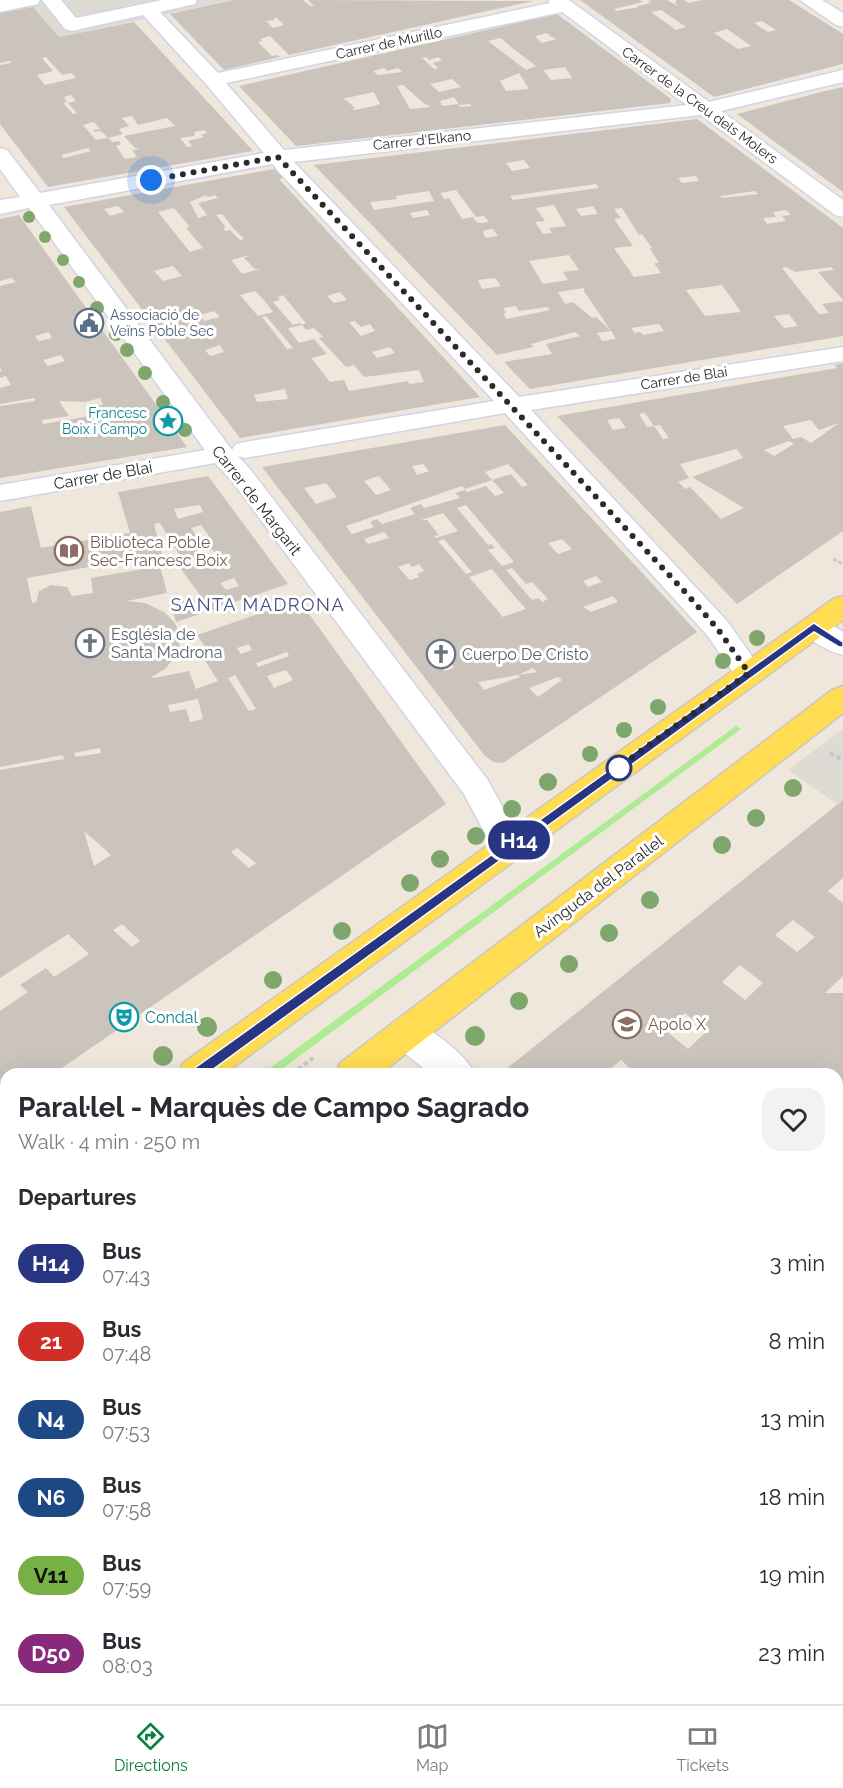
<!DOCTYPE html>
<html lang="en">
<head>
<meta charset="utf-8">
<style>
	:root { --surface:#fff; --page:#f2f2f3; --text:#2b2b33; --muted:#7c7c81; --line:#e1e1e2; --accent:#0b8043 }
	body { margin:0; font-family:Raleway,sans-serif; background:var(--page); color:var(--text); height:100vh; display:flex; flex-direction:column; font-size:22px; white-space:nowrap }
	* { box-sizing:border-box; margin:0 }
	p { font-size:20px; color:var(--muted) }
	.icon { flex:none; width:33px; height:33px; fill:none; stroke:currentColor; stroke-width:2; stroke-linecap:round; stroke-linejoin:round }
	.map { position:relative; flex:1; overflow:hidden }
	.drawer { position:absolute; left:0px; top:1068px; width:843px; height:636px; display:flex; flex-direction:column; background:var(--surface); border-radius:18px 18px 0 0; box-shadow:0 6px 24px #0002 }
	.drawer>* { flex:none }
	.badge { padding:0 12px; border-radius:20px; font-size:21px; line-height:39px }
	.you { position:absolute; width:30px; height:30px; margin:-15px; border:4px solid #fff; border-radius:50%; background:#1a73e8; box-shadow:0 0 0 9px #1a73e833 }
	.map>.badge { position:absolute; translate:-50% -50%; box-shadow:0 0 0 3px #fff }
	h2 { padding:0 18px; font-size:22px; line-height:54px }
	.round { display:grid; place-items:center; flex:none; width:63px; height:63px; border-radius:18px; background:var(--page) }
	.head { display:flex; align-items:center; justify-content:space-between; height:102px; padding:0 18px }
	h1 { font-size:28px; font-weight:700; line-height:45px }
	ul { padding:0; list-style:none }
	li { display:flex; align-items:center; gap:18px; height:78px; padding:0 18px }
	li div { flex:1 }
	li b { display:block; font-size:22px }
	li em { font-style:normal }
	li .badge { min-width:66px; font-weight:700; text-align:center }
	.dock { display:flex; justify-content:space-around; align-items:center; height:84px; border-top:2px solid var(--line); background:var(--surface); font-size:16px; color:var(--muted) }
	.dock a { display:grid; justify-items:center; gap:3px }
	.dock .active { color:var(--accent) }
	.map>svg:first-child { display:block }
</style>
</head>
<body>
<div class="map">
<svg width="843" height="1704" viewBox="0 0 843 1704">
	<rect width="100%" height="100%" fill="#efe7dc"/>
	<path fill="#aeeb93" d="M736,726l5,3 -466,345h-13z"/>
	<path fill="#dedad4" d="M26,0h208l-175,37z
		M843,729v71l-6,4 -49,-34z
		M837,1537h6v167h-591l-77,-6h662z"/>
	<path fill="#cac4bc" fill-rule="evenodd" d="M234,0h69l7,6h4l-6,-6 225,1 -244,54 -19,-19 -10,3 2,2 -4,1 14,14 5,-1 3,2 -56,13 -54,-56zM273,18h4l7,7 -11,3 -7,-7 9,-1z
		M580,0h60l3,2 -29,7 2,2 23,-4 -2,-1 14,-3 -3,-2 5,-1h14l9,5h2l-3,-2 2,-3h7l5,3 13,-3h87l54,34v30l-129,33zM661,10l25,17 -10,3 -25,-18zM762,21l14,9 -8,2 -14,-9zM727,29l14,10 10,7 -13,3 -24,-16z
		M33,7l26,30 75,-15 119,129 -205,36 -48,-63v-59l11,-2 -1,-2 -10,2v-50zM46,57l16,18 10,-2 4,5 -31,7 -8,-10 16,-4 -11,-13zM71,95l5,6 -8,2 9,10 -4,1 -10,-11 4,-1 -3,-5zM132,116l6,9 29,-7 8,8 -51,10 10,11 5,2 -7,1 5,7 -12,2 -9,-13 5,-2 -2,-3 -7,1 -4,-4 15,-4 -4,-5 10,-3 -7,-8zM94,122l6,7 -7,1 2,2 6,-1 7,7 -12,2 -13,-15zM204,130l3,3 -6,2 3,2 -16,4 4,5 -5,1 -7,-9 14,-2 1,-4zM88,148l3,3 -27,7 -3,-3z
		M557,14l114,85 -1,4 -374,43 -57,-60zM547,33l4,4 6,2 -15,4 -7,-7zM501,38l10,9 25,19 -10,4 -38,-29zM426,57l3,3 9,-3 4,3 -9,3 5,5 -4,1 -12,-11zM565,67l7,11 -21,2 -8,-10zM384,68l3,3 11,-3 4,4 -24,3 -5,-4zM519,73l10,16 -23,2 -6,-10zM452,79l9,8 -22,5 -9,-8zM403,85l23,20h2l2,2 -20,2 -13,-23zM374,92l6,12 -6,2 -20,4 -2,-1 3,-1 -9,-8 -4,-1zM454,97l5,8 11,-1 1,2 -11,1 -2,-3 -16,2 -2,-5z
		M843,87v105l-106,-78 84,-22z
		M697,119l146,109v72l-25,-28 16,-2 -3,-3 -36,5 -8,-5 -5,1 37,46 10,-1 -7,-9 21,-3v35l-313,53 -26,-27 48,-8 -6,-10 34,-8 -5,-4 -44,12 3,3 -37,8 -183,-190zM524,160l6,8 -18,3 -6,-8zM696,176l3,5 -17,2 -4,-5zM596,184l3,4 -86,12 -3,-4zM456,190l20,27 8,-1 5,6 -9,1 -4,-1 -3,-5 -11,2 -13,-21 -5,1 -4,-6zM429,191l5,10 -60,9 -4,-8 27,-3 -1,-3zM755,191l3,3 -36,4 -2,-2zM554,205l12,21 -17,2 3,5 -9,1 -8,-12 10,-1 -9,-13zM593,206l5,8 -17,2 -5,-7zM622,208l17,27 3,-1 10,14 -2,1 9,14h-5l7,10 -27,4 -20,-29 19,-2 -19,-27 7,-1 -7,-9zM427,210l3,5 -17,3 -3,-5zM786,210l5,5 -9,1 4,5 -19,3 -4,-6 13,-1 -3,-5zM493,229l5,7 -12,2 -3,-5 2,-3zM569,255l10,15 -16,2 5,8 -25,4 -14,-23zM495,278l6,8 -19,3 -4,-9zM722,285l19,27 -36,4 -19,-26zM584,288v3l27,40 -15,-14 -4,1 -19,-16 -8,2 -7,-12zM516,306l3,5 28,-4 3,3 -43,9 -4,-5 3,-1 -3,-5zM789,314l9,12 -14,2 -10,-12zM659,324l5,7 -21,4 -3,-3 -5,1 -4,-5zM611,331l5,8 -14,2 -5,-8z
		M274,169l10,9 -5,1 201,218 -240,41 -176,-231zM206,195l2,2 7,-2 3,3 -20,5 9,12 -9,3 -8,-16zM118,206l6,6 -14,4 -6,-7zM174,208l16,19 -4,1 17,20 -13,4 -32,-40zM222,214l12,15 10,10 -4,1 -10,-10 -5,1 -2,-3 3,-1 -10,-12zM250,255l-6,3 11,11h5l-18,5 -11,-14zM173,266l9,10 -19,5 -9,-10zM255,291l9,9 9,12 -15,4 -18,-21zM340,292l7,8 -13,3 -7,-7zM283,295l23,28 -4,2 4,5 8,-2 9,9 -4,1 27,29 8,-2 10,12 55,-7 5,12 -15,2 -1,-3 -59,10 -5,-11 -14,2 -19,-24 16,-4 -13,-15 -15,4 -11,-15 14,-3 -2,-2 -7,2 -20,-23 7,-2 -2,-3zM214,311l6,6 -16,4 -5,-6zM266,316l27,32 -6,1 -25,-32zM355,321l6,6 9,-3 5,7 -14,5 -12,-14zM220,345l4,7 -14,4 -5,-6zM390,347l5,6 -18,5 -5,-6zM285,389l3,10 -31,3 -3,-7z
		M19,215l149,206 19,26 -187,31v-72l35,-5v-3l-35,6v-16l11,-3 -5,-9 -6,2v-6l2,-1 -2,-3v-82l16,-4 -5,-4 -11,3v-62zM49,332l3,6 -13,3 -4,-5zM61,355l4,6 -17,5 -5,-6zM100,398l3,7 -9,1 2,9 -53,9 -1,-4 27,-4 -10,-15 26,1z
		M843,363v168l-106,73 -180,-188 280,-48 -3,-3zM645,413l9,13 6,-1 9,13 -6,1 -9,-13 -7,1 -8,-13zM619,418l7,10 -13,2 -6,-10zM811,420l8,10 20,-7 -28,20 -10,-6 -8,2 -10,-13zM789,441l5,3 -20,12 -10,-6zM737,449l6,9 -51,19 52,31 -23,11 -31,-32 -5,2 -7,-7 11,-4 -9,-14z
		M505,425l192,207 -194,131 -10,-1 -8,-6 -223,-289zM423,464l6,7 -12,4 -5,-9zM508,464l20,21 -6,2 -11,-13 -19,6 12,13 -9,3 -9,-10 -19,6 -2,-2 -10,3 5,5 -36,10 -3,-4 -11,4 5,6 -33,10 -5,-5 -7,3 4,5 -22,7 -6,-8 116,-40 3,3 27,-9 -7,-8zM379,476l12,14 -15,5 -12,-14zM326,483l11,14 -21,7 -12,-16zM466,505l31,37 17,20 -12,4 -14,-16 7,-2 -4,-4 -3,1 -31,-37zM443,513l15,18 -22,7 -2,-2 5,-1 -12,-15h-6zM384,532l5,6 -21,6 -4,-5zM444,539l28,33 -6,2 -28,-33zM562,539l10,10 -14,5 -10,-11zM409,563l3,4 7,-3 5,7 -7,3 2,3 -9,3 -12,-13zM512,568l14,16 6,-2 16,17 -6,3 -3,-4 -7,2 -26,-30zM492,569l17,21 17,19 -23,8 -34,-40zM596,576l6,6 -14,5 -5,-6zM613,596l5,6 -27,10 -8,-5zM448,658l6,10 -9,3 -8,-9zM533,668l4,4 -19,3 2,2 -36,13 -6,-8 40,-7zM558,677l4,3 -24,17 -9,-9z
		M208,476l80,108 -77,26 -36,-49 7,-2 -22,-36 -6,1 8,30 -135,24 5,25 4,-1 3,-11 12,-6 16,2 5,9 21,-3 -2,-15 69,-12 7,27 -40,8 18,2 19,9 10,10 6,11 -1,14 -4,10 -10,12 -14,8 3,1 35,-7 7,18 22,-8 -14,-22 7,-3 -14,-21 102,-35 147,204 -393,270h-47v32l-6,5v-100l28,-19 -8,-7 26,-17 8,9 35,-23 -21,-20 -68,44v-208l64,-11 -1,-4 -63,12v-255l31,-6 10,42 33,-6 56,-9 -12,-41zM200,505l3,7 -25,7 -4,-10zM201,525l8,11 -10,3 -8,-11zM212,549l5,7 -14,5 -5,-8zM234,578l5,8 -13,4 -6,-7zM249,644l3,6 -11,4 -4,-6zM287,652l2,4 -31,11 -2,-4zM286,670l7,10 -19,8 -7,-12zM235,675l21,34 -7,2 -21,-33zM198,699l5,20 -13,3 -4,-13 -16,3 -2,-7zM100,748l1,5 -25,4 -2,-4zM84,831l27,24 -17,11zM237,848l19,15 -7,5 -18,-16zM122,924l18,17 -8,6 -19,-17z
		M193,598l10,15 -27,9 -5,-17z
		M843,800v78l-15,13 15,12v73l-18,17h18v460h-6v-379h-201l-15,-14 -14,12 3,2h-110zM793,920l22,17 -18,15 -22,-17zM740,965l23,18 -18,17 -23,-18zM685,1013l22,18 -19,18 -23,-19z
		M837,1500h6v37h-6z"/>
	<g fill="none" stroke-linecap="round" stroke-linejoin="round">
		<g stroke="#d1d4e6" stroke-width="3">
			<path id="minor" d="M0,0h40l-2,4 -38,8z
				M42,0h19l15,18 86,-18h35l-2,4 -35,8 58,61 332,-70 -2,-3h21l140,102 134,-32v12l-122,29 122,89v17l-8,-2 -134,-100 -407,47 225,235 324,-50v14l-312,49 196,211 37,52 -4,7 -11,3 -11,-3 -31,-45 -202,-222 -260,45 -7,-2 12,13 237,310 38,68 -4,9 -12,3 -12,-3 -33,-62 -232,-313 -17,-18 -215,38v-16l205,-35 -176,-242 -29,6v-14l20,-3 -20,-28v-21l7,2 33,43 224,-40 -58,-69 -63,-69 -71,16 -7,-2zM562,12l125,93 -403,45 -58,-67zM273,164l5,7 216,230 -249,41 -9,2 -4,6 -183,-245z
				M800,0h22l21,13v14l-7,-2z
				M814,617l10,3 19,12v23c-15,-4 -35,-14 -44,-28l5,-7z
				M406,1018c21,7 60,36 69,56h-44l-38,-30 -5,-11 5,-11z
				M0,1585l6,1v46l-6,-1z
				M837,1622h6v46h-6z"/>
		</g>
		<g stroke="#c8c8c8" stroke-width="3">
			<path id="major" d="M843,596v24l-619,454h-46l5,-11 650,-464z
				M843,686v27l-463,361h-45l5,-11 492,-373z
				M6,1195v37l-6,3v-38z
				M6,1318v41l-6,3v-42z"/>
		</g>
		<path stroke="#c8c8c8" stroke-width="3" stroke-dasharray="4 2" stroke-linecap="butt" d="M833,559l10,5"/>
		<path stroke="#c8c8c8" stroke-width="4" stroke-dasharray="4.5 3" stroke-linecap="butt" d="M830,753l13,7
			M292,1074l21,-16"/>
		<path stroke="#c8c8c8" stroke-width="4.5" stroke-dasharray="6 4" stroke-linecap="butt" d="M0,1291l6,-5"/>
		<use href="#minor" fill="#fff" fill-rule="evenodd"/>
		<use href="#major" fill="#ffdc51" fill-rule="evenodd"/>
	</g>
	<g fill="#7fa76d">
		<circle cx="29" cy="217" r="6"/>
		<circle cx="45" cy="237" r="6"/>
		<circle cx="63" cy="260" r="6"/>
		<circle cx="79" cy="282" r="6"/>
		<circle cx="97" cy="308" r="7"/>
		<circle cx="116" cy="334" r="7"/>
		<circle cx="127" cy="350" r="7"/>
		<circle cx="145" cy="373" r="7"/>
		<circle cx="163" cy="402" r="7"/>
		<circle cx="185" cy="430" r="7"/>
		<circle cx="757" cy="638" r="8"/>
		<circle cx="723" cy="661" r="8"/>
		<circle cx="658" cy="707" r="8"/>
		<circle cx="624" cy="730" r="8"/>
		<circle cx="590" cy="754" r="8"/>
		<circle cx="548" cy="782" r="9"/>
		<circle cx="793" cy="788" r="9"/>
		<circle cx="512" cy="809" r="9"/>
		<circle cx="756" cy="818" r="9"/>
		<circle cx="476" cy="836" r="9"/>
		<circle cx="722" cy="845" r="9"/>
		<circle cx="440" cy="859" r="9"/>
		<circle cx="410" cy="883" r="9"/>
		<circle cx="650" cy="900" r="9"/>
		<circle cx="342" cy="931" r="9"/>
		<circle cx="609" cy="933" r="9"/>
		<circle cx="569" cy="964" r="9"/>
		<circle cx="273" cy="980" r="9"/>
		<circle cx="519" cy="1001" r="9"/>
		<circle cx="207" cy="1027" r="10"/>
		<circle cx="475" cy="1036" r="10"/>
		<circle cx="163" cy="1056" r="10"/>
	</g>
	<path fill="#283583" stroke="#fff" stroke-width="1.5" d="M814,623l29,19v5h-4l-25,-15 -613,446h-9l-2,-4 2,-4z"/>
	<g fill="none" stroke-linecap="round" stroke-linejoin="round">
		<path stroke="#2b2b2b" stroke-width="6" stroke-dasharray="0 10.8" d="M151,180l127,-23 408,436 31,35 32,45 -133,96 3,-1"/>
	</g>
	<defs>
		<g id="civic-ring" transform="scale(1.5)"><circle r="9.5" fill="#fff" stroke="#5c6f8a" stroke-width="1.5"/><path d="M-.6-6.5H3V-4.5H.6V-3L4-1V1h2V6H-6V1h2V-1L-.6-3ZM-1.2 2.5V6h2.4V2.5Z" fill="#5c6f8a"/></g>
		<g id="sight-ring" transform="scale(1.5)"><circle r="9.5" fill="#fff" stroke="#0f9aa8" stroke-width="1.5"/><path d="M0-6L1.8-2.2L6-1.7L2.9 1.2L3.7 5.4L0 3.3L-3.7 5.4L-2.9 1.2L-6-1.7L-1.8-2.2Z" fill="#0f9aa8"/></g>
		<g id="library-ring" transform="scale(1.5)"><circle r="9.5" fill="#fff" stroke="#8d6e63" stroke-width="1.5"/><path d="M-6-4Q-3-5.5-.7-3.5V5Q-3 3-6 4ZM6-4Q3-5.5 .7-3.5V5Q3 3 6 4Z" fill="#8d6e63"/></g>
		<g id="church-ring" transform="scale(1.5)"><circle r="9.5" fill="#fff" stroke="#6b7280" stroke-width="1.5"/><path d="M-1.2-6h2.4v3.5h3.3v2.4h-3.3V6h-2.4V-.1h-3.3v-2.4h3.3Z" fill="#6b7280"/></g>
		<g id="theatre-ring" transform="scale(1.5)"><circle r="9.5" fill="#fff" stroke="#0f9aa8" stroke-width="1.5"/><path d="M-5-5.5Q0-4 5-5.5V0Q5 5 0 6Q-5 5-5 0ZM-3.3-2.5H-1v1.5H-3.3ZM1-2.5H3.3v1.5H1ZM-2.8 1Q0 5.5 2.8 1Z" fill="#0f9aa8"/></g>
		<g id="school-ring" transform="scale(1.5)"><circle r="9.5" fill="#fff" stroke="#8d6e63" stroke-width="1.5"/><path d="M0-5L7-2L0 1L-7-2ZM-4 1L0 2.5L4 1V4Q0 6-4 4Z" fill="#8d6e63"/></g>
	</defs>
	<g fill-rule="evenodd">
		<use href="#civic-ring" x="89" y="323"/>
		<use href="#sight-ring" x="168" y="421"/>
		<use href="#library-ring" x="69" y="551"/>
		<use href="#church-ring" x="90" y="643"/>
		<use href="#church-ring" x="441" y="654"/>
		<use href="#theatre-ring" x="124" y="1017"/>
		<use href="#school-ring" x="627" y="1024"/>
	</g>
	<circle fill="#fff" stroke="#283583" stroke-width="3" cx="619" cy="768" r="12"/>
	<g text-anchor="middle" stroke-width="6" stroke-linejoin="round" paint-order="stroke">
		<g font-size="14" fill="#2b2b2b" stroke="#fff">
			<text transform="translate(389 43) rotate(-12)" y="5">Carrer de Murillo</text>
			<text transform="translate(700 105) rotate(36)" y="5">Carrer de la Creu dels Molers</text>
			<text transform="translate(422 140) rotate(-6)" y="5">Carrer d'Elkano</text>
			<text transform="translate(684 378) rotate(-9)" y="5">Carrer de Blai</text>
		</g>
		<g font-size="14" fill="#4e5e75" stroke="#fff" text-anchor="start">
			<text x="110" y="320">Associació de<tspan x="110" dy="16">Veïns Poble Sec</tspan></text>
		</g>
		<g font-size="14" fill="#0d838f" stroke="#fff" text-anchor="end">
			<text x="147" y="418">Francesc<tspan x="147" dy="16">Boix i Campo</tspan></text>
		</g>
		<g font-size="16" fill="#2b2b2b" stroke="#fff">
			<text transform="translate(103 475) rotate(-10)" y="6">Carrer de Blai</text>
			<text transform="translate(257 500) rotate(52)" y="6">Carrer de Margarit</text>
			<text transform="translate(598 886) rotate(-37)" y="6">Avinguda del Paral·lel</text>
		</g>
		<g font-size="16" fill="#785e54" stroke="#fff" text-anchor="start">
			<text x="90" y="548">Biblioteca Poble<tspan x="90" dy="18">Sec-Francesc Boix</tspan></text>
			<text x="648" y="1030">Apolo X</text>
		</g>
		<g font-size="16" fill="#5b616d" stroke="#fff" text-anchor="start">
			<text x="111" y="640">Església de<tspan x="111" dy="18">Santa Madrona</tspan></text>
			<text x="462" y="660">Cuerpo De Cristo</text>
		</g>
		<g font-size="16" fill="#0d838f" stroke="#fff" text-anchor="start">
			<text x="145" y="1023">Condal</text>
		</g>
		<g font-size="18" letter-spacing="1.5" fill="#464f82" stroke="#fff">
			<text x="258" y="611">SANTA MADRONA</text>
		</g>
	</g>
</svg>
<div class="you" style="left:151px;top:180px"></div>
<b class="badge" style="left:519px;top:840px;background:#283583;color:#fff">H14</b>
<section class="drawer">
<div class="head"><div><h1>Paral·lel - Marquès de Campo Sagrado</h1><p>Walk · 4 min · 250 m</p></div><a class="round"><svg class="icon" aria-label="heart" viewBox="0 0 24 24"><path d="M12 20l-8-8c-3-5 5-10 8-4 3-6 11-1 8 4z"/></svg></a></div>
<h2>Departures</h2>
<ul>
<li><span class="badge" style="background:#283583;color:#fff">H14</span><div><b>Bus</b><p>07:43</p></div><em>3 min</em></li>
<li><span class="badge" style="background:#d02e26;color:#fff">21</span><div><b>Bus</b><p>07:48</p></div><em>8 min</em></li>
<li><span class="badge" style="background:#1c4883;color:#fff">N4</span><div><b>Bus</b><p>07:53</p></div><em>13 min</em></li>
<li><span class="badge" style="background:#1c4883;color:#fff">N6</span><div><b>Bus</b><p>07:58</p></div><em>18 min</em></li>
<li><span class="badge" style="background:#77b045;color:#111">V11</span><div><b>Bus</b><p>07:59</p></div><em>19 min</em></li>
<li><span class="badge" style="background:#88297c;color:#fff">D50</span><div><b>Bus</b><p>08:03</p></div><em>23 min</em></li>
</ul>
</section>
</div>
<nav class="dock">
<a class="active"><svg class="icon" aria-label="directions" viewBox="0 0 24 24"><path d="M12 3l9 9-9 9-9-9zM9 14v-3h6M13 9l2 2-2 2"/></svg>Directions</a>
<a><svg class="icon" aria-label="map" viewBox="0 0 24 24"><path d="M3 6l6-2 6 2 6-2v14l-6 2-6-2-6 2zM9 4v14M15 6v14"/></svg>Map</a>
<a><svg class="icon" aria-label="tickets" viewBox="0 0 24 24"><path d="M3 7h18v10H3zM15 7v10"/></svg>Tickets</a>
</nav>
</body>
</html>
